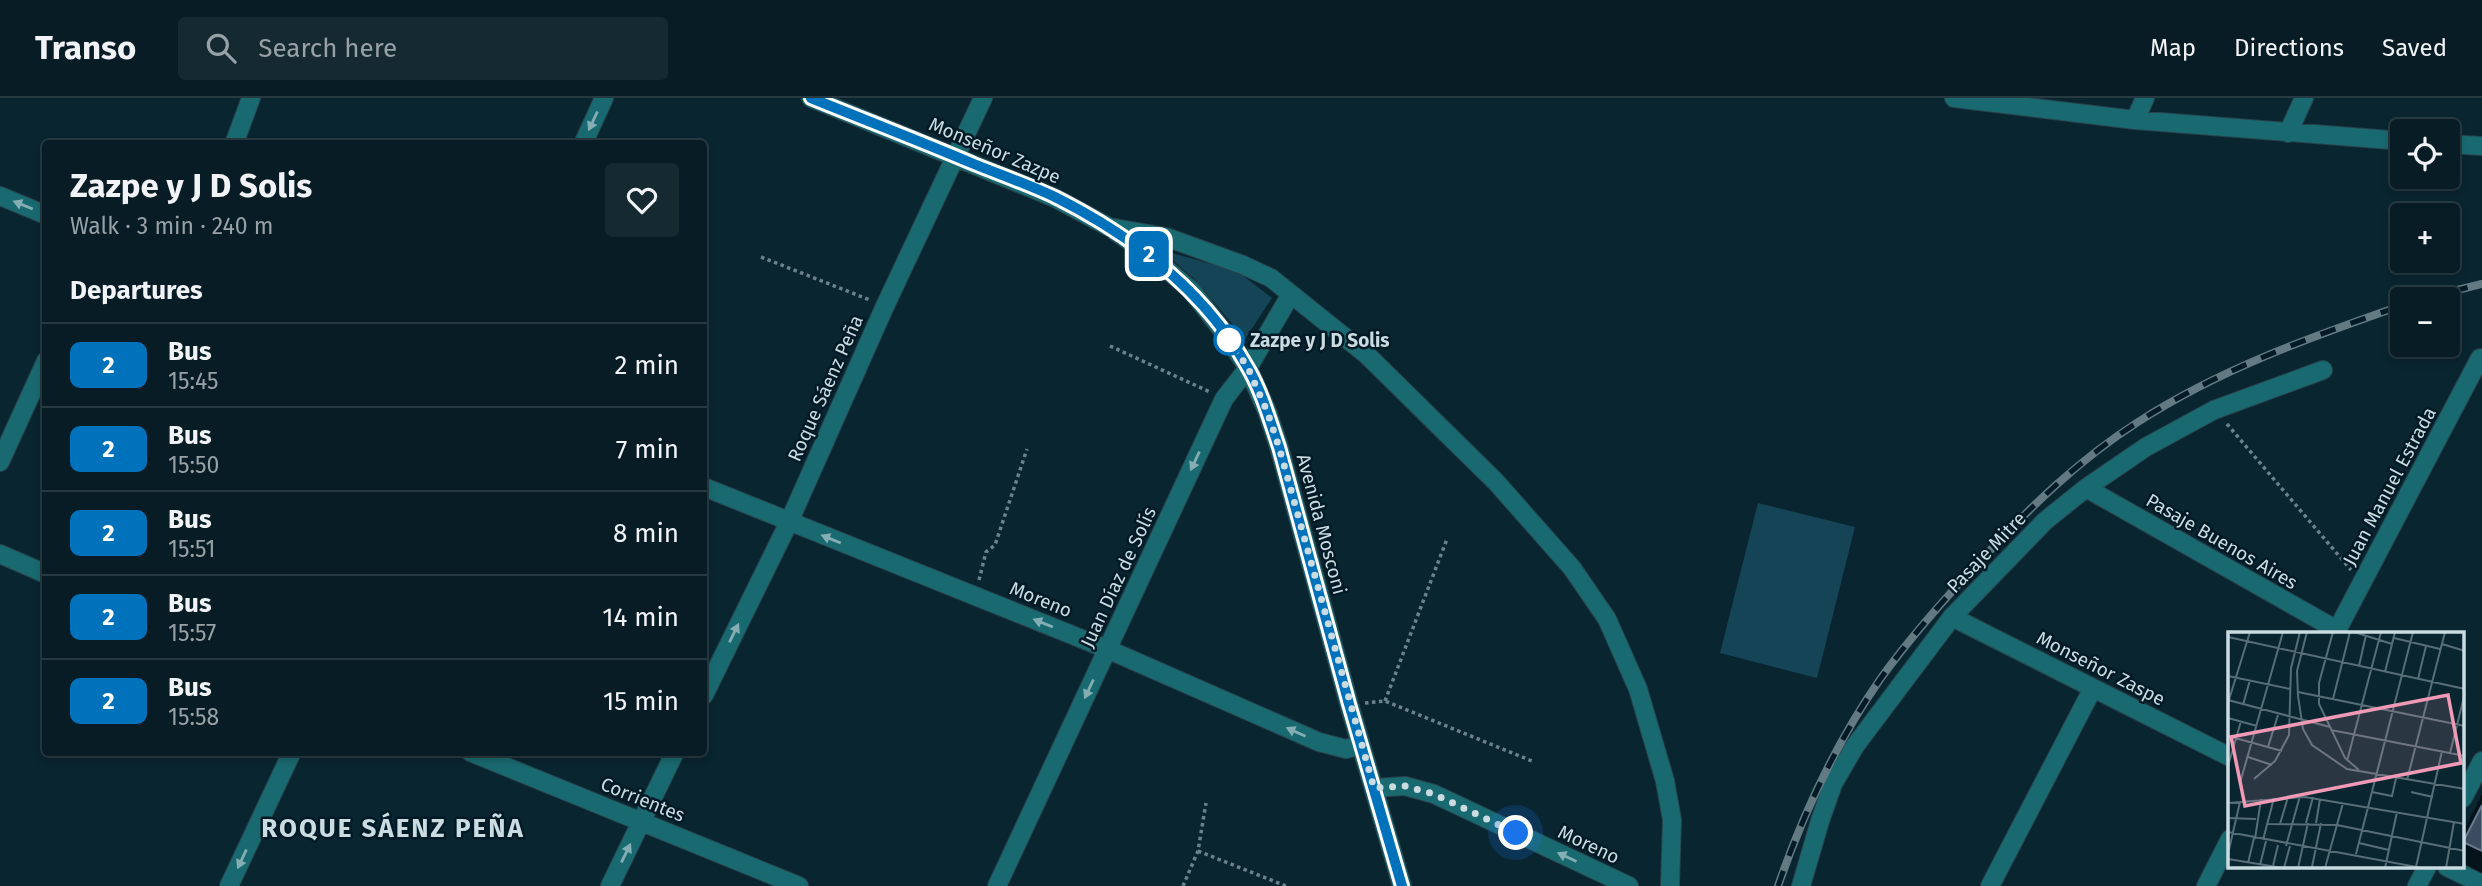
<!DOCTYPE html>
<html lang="en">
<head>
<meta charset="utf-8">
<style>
	:root { --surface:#071c24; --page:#152931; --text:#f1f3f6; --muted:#98a1a6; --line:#283a41 }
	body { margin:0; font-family:"Fira Sans",sans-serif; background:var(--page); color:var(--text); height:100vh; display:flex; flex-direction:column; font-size:26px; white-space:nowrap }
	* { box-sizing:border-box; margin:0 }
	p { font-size:23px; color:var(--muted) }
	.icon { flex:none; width:38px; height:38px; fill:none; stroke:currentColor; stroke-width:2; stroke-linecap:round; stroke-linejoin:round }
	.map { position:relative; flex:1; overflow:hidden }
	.panel { position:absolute; left:42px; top:42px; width:665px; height:616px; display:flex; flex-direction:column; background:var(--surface); border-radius:7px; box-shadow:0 4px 10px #0003,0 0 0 2px var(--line) }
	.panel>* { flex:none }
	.badge { padding:0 14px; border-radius:10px; font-size:24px; line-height:46px }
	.tools { position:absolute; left:2390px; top:21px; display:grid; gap:14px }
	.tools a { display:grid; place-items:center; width:70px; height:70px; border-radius:7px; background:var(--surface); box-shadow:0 4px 10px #0003,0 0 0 2px var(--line); font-size:35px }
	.you { position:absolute; width:35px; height:35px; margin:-18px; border:5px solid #fff; border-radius:50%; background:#1a73e8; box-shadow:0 0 0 10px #1a73e833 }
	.map>.badge { position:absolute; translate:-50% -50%; box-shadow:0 0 0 4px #fff }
	h2 { padding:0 28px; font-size:26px; line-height:63px }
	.round { display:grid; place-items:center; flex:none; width:74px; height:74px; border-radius:7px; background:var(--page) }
	.overview { display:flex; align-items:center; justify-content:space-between; height:119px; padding:0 28px }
	h1 { font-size:33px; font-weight:700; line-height:52px }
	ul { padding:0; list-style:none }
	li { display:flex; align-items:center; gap:21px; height:84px; padding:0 28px; border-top:2px solid var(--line) }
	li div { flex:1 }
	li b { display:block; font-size:26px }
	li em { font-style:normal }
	li .badge { min-width:77px; font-weight:700; text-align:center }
	header { display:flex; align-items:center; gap:42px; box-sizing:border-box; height:98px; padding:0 35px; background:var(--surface); border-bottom:2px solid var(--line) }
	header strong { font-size:33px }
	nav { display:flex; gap:38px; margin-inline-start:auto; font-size:24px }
	.search { width:490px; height:63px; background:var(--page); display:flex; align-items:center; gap:18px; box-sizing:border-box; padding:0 24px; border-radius:7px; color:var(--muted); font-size:26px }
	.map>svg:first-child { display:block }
</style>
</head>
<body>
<header>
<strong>Transo</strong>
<div class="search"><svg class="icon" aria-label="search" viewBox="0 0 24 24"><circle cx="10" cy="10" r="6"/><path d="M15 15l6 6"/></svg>Search here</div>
<nav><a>Map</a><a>Directions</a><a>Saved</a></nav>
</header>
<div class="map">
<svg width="2482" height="788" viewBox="0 0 2482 788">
	<rect width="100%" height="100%" fill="#092530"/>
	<path fill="#154456" d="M1161,152l76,21 35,27 -27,41 -52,-61z
		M1758,405l97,24 -38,151 -97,-25z"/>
	<path fill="#0007" d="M2482,696v92l-19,-8 8,-11 -8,-4v-31z"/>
	<path fill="#3c4c60" stroke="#6b7c91" stroke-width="2" d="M2482,707v46l-19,-9z"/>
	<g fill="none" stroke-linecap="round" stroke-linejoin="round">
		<g stroke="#28424c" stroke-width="20">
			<path id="minor" d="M811,0l244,100 54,29 57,10 77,28 28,13 96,77 129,127 76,86 35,51 31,70 27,92 7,39 -2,66
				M1954,0l181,22 268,21
				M2135,22l10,-22
				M2288,35l16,-35
				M234,46l17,-46
				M583,46l21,-46
				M2448,46l34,2
				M0,98l46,19
				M1115,133l36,25 40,34 32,41 25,37 19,43 12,36 70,257 53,182
				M0,364l46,-101
				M704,389l403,162 212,93 27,7 15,-4
				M2086,390l251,142
				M0,456l46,20
				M1952,519l278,140
				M2335,536l145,-276
				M704,597l85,-173 96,-216 98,-208
				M470,654l329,134
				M1374,690l31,-2 29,8 195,92
				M2463,700l19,-37
				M2447,769l35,17
				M229,788l63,-134
				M610,788l65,-134
				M997,788l227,-487 24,-31 43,-74
				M1801,788l19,-65 13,-37 22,-38 97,-129 93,-96 41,-33 60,-41 68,-37 109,-40
				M1990,788l103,-198
				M2206,788l24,-47
				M2417,788l10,-19"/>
		</g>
		<path stroke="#6c828b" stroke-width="3.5" stroke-dasharray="3.5 3.5" stroke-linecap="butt" d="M761,159l109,43
			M1110,248l100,46
			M2227,326l124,146
			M979,482l7,-28 9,-7 32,-96
			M1385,603l62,-162
			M1365,605l20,-2 147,60
			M1198,753l88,35
			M1183,788l15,-35 8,-48"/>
		<use href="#minor" stroke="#196a70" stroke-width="18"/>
		<g stroke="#647a83" stroke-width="8">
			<path id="rail" d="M2421,201l61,-15
				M1778,788c25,-72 59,-145 103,-208 31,-43 66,-82 102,-120 47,-51 97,-99 155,-136 82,-53 173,-85 265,-117"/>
		</g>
		<use href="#rail" stroke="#011b26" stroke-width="5" stroke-dasharray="16" stroke-linecap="butt"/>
	</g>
	<defs><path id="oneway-solid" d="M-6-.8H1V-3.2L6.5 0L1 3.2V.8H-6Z" transform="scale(1.75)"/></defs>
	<g fill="#84aeb4">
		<use href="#oneway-solid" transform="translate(593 23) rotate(115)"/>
		<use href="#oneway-solid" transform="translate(23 107) rotate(-158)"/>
		<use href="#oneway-solid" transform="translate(1195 363) rotate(115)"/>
		<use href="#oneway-solid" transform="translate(831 441) rotate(-158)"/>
		<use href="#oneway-solid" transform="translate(1043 525) rotate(-158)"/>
		<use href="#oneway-solid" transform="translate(734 535) rotate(-64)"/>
		<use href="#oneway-solid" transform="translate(1089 591) rotate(115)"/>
		<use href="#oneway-solid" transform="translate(1296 634) rotate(-156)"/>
		<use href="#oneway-solid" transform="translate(626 755) rotate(-64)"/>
		<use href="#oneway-solid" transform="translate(1567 759) rotate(-155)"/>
		<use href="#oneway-solid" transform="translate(242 761) rotate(115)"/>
	</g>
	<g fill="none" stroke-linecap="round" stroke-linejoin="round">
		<g stroke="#fff" stroke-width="16">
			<path id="line" d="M811,0c54,22 109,43 163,66 27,11 56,21 83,34 77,39 148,93 191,170 14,24 22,53 31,79l70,257 53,182"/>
		</g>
		<use href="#line" stroke="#0072bc" stroke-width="10"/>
		<path stroke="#cbdbe2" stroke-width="7" stroke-dasharray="0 12.6" d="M1229,242l19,28 19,43 12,36 95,341 31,-2 29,8 82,39"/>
	</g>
	<circle fill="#fff" stroke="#0072bc" stroke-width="3.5" cx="1229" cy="242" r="14"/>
	<g text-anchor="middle" stroke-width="5" stroke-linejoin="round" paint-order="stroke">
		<g font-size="19" fill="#cbdbe2" stroke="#011b26">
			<text transform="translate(995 52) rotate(23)" y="7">Monseñor Zazpe</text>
			<text transform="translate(825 290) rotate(-66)" y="7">Roque Sáenz Peña</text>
			<text transform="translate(2389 388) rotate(-62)" y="7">Juan Manuel Estrada</text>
			<text transform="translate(1322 426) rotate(75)" y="7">Avenida Mosconi</text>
			<text transform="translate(2222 443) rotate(30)" y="7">Pasaje Buenos Aires</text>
			<text transform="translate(1986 454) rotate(-46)" y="7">Pasaje Mitre</text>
			<text transform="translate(1118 479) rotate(-65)" y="7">Juan Díaz de Solís</text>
			<text transform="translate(1041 501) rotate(22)" y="7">Moreno</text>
			<text transform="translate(2101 570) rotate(27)" y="7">Monseñor Zaspe</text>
			<text transform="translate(643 701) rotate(22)" y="7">Corrientes</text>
			<text transform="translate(1589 746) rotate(25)" y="7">Moreno</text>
		</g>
		<g font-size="19" font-weight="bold" fill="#cbdbe2" stroke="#011b26" text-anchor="start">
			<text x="1250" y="249">Zazpe y J D Solis</text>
		</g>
		<g font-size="26" font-weight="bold" letter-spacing="2" fill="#cbdbe2" stroke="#011b26">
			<text x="393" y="739">ROQUE SÁENZ PEÑA</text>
		</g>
	</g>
	<g transform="translate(2228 534)">
		<rect width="236" height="236" fill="#092530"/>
		<path fill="none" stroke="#576e77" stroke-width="2" d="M79,0l-10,39 1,25 5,33 9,16 35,24 118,20M105,0l-14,51v21l26,54 14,12M126,0l38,12M0,5l237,52M166,6l46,11M214,12l23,7M131,34l7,-31M157,40l10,-40M0,44l62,13M190,47l8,-33M70,60l167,34M105,67l17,-67M0,68l102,27M0,71l22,-71M15,73l7,-25M0,86l29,8M103,98l134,26M0,104l54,15M40,115l10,-32M222,121l15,-60M20,125l24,8M119,129l34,-129M0,134l13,-45M26,147l21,-18 14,-26 2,-67 9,-36M179,148l38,-148M12,151l43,-151M144,160l20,4 4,-18M183,160l22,5M0,171l77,-6 160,27M0,186l28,1M78,191l7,-26M88,191l4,-24M40,192l69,1 128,26M52,192l8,-27M0,200l194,36M27,207l6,-40M35,208l11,-42M131,211l30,7M58,214l14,-50M0,222l12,-52M128,222l57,-222M0,227l55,9M20,231l6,-25M32,233l6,-24M45,234l5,-21M84,235l9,-44M188,235l26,-116M56,236l6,-22M70,236l10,-45M97,236l18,-65M157,236l12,-56M218,236l8,-46"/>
		<path fill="#f09ab6" fill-opacity="0.15" stroke="#f09ab6" stroke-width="3.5" d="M220,63l13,68 -216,43 -14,-69z"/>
		<rect width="236" height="236" fill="none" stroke="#cbdbe2" stroke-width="3.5"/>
	</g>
</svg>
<div class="tools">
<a><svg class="icon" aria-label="locate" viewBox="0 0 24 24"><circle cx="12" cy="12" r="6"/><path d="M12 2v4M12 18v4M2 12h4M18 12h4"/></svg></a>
<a>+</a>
<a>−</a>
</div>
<div class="you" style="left:1516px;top:735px"></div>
<b class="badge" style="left:1149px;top:156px;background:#0072bc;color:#fff">2</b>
<section class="panel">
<div class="overview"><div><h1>Zazpe y J D Solis</h1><p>Walk · 3 min · 240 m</p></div><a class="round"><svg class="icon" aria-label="heart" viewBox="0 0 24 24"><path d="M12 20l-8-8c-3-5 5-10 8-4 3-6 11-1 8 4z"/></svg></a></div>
<h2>Departures</h2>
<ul>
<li><span class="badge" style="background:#0072bc;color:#fff">2</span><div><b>Bus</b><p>15:45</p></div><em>2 min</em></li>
<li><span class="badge" style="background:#0072bc;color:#fff">2</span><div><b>Bus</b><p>15:50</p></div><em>7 min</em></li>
<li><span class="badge" style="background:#0072bc;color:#fff">2</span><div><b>Bus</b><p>15:51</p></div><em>8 min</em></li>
<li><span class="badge" style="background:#0072bc;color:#fff">2</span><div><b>Bus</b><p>15:57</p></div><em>14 min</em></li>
<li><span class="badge" style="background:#0072bc;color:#fff">2</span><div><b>Bus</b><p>15:58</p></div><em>15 min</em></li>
</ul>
</section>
</div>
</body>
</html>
